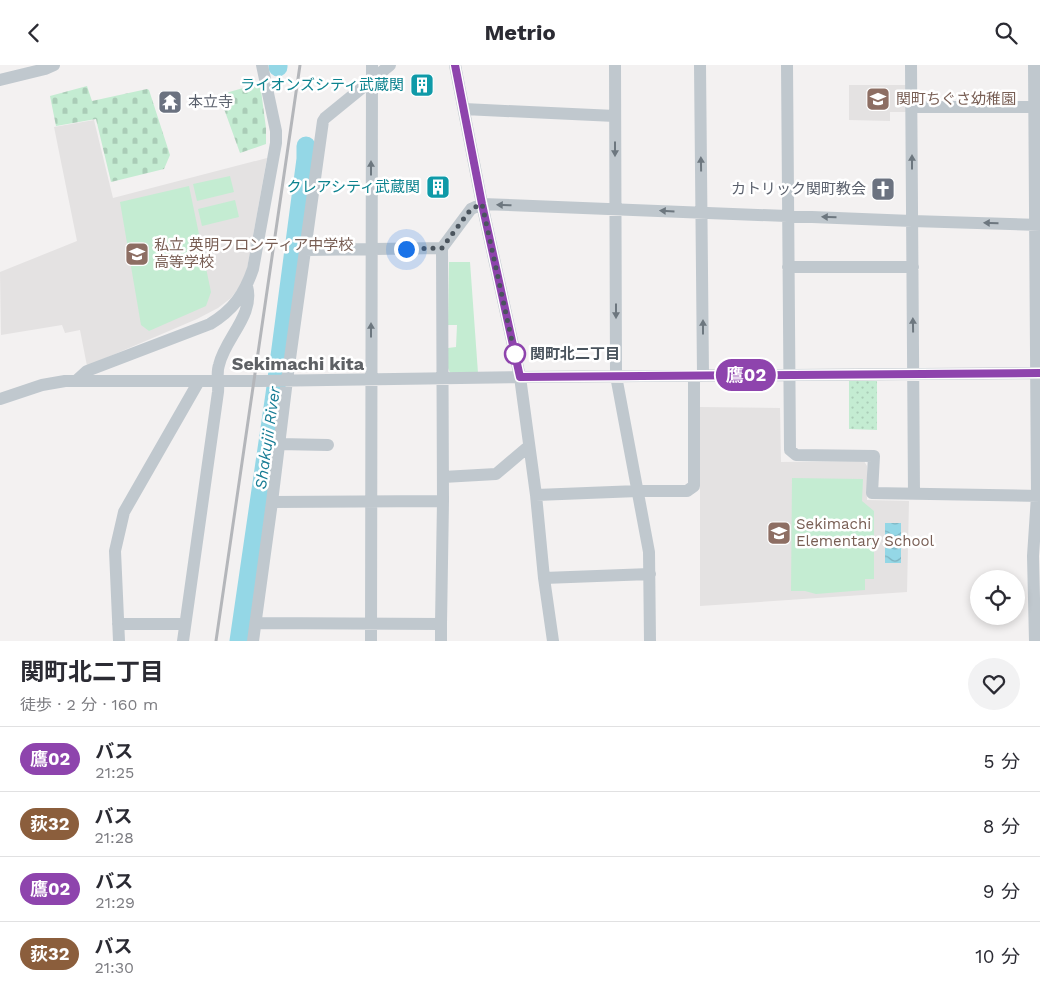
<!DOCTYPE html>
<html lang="ja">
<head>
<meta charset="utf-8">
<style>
	:root { --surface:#fff; --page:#f2f2f3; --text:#2b2b33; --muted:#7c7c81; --line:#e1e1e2 }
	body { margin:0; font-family:"Work Sans","Noto Sans JP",sans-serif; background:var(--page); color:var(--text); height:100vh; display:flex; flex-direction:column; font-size:19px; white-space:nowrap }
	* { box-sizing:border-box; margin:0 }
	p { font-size:16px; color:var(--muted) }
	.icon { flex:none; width:28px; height:28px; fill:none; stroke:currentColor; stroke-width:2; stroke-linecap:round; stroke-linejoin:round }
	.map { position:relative; height:576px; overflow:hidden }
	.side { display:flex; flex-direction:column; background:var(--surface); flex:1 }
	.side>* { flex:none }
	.badge { padding:0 10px; border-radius:16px; font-size:18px; line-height:32px }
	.buttons { position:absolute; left:970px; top:505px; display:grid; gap:10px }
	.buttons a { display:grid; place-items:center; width:55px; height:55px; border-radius:50%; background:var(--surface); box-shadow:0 2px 8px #0003; font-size:25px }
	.you { position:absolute; width:25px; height:25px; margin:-12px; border:4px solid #fff; border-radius:50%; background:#1a73e8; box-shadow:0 0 0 8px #1a73e833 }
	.map>.badge { position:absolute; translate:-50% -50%; box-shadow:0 0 0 2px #fff }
	.round { display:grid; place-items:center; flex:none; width:52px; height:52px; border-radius:26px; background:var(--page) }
	.overview { display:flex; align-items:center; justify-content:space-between; height:85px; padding:0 20px }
	h1 { font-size:24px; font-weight:700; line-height:38px }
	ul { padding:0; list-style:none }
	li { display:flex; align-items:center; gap:15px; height:65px; padding:0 20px; border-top:1px solid var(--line) }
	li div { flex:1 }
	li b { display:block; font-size:19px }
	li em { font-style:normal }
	li .badge { min-width:55px; font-weight:700; text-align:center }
	header { display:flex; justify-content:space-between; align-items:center; height:65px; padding:0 20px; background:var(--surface); font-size:22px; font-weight:700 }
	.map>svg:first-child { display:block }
</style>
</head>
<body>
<header><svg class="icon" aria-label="back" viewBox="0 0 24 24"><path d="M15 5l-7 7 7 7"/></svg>Metrio<svg class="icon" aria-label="search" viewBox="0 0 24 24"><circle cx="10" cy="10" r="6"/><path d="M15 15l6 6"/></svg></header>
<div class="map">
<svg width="1040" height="576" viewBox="0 0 1040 576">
	<defs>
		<pattern id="cemetery-stones" width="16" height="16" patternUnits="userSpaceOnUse" patternTransform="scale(1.25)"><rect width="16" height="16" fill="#c4ecd2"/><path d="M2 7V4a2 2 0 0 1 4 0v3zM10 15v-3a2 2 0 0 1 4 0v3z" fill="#aaccb7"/></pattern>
		<pattern id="park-dots" width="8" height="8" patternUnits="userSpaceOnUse" patternTransform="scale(1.25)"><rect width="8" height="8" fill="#c4ecd2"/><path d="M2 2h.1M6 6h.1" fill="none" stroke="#aaccb7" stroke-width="1.8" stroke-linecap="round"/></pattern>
		<pattern id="water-waves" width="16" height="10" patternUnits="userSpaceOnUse" patternTransform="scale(1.25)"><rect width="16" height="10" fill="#94d7e6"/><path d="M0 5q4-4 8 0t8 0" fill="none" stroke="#7bb1be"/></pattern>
	</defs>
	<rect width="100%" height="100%" fill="#f3f1f1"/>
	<path fill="#e4e2e2" d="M849,20h58v27h-17v9l-41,-1z
		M94,55l19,78 154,-40 -20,111 -6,16 -10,13 -13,10 -21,11 -110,47 -7,-36 -15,3 -3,-8 -61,10 -1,-63 77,-31 -23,-114z
		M700,342l80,1 1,54 83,-1 3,5v34l42,1 -2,91 -207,14z"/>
	<path fill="#c4ecd2" d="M230,111l4,16 -37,9 -4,-17z
		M189,121l22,106 -5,14 -57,25 -8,-6 -21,-123z
		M235,135l4,17 -37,9 -4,-17z
		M449,197h21l8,111h-28l-2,-5v-20l8,-1 1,-22h-9z
		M792,413l71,1 -1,22 12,10v68h-9v11l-49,4 -11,-3h-14z"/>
	<path fill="url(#cemetery-stones)" d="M260,18l6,45v16l-26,9 -21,-58z
		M87,21l5,15 55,-12 2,1 21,65 -6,14 -53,13 -15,-63 -40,7 -6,-30z"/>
	<path fill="url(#park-dots)" d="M849,316h28v49l-28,-1z"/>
	<path fill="url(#water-waves)" d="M885,458h16v40h-16z"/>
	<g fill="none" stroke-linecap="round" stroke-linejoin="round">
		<path stroke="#94d7e6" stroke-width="19" d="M278,0v2
			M239,576l36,-247 31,-235v-13"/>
		<path stroke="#c0c8ce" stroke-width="12" d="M455,0l27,139 38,173 16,118 8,83 9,63
			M615,0l1,311 33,176 1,89
			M700,0l3,310
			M787,0l3,385 6,5 78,1 -2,37 168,3
			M911,0l3,429
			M1034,0l3,431 -4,60 2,85
			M0,15l45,-11 9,-4
			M912,42h123
			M464,44l151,7
			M305,185l137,-2
			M788,202h125
			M76,316l11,-10 123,-47c23,-14 34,-29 43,-55l23,-126v-12l-14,-66
			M0,334l42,-14 23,-4h196l259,-4 520,-4
			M279,379l49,1
			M443,412l53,-3 33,-28
			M536,430l102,-4h49l7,-5v-110
			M272,437l171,-1
			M544,513l106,-4
			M256,558l185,1 2,-123 -1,-253 29,-39 11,-5 430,17 128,4
			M118,559h67
			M119,576l-4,-90 9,-39 75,-131
			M183,576l35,-249c1,-9 -2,-19 1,-27 6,-27 36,-50 28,-79
			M253,576l19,-139 15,-122 36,-259 2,-3 65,-53
			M371,576l1,-576
			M441,576v-17"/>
		<path stroke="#b4b6ba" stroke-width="3" d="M216,576l84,-576"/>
	</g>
	<defs><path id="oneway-solid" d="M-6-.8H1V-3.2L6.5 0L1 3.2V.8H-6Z" transform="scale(1.25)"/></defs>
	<g fill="#6d777f">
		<use href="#oneway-solid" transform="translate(615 84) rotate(90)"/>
		<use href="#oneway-solid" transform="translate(912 97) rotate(-90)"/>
		<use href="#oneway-solid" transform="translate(701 99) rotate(-91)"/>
		<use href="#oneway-solid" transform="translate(371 103) rotate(-90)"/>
		<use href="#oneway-solid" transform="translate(504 140) rotate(-178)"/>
		<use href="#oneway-solid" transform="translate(667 146) rotate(-177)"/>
		<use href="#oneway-solid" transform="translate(829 152) rotate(-178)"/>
		<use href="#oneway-solid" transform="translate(991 158) rotate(-179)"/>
		<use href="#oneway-solid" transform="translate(616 246) rotate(90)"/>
		<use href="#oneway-solid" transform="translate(913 260) rotate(-91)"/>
		<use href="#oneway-solid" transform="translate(703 262) rotate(-90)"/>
		<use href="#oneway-solid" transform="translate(371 265) rotate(-90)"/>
	</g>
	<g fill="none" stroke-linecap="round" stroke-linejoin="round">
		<g stroke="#fff" stroke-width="11">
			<path id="line" d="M455,0l27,139 38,173 520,-4"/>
		</g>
		<use href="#line" stroke="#8e44ad" stroke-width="8"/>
		<path stroke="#4a545d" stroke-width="5" stroke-dasharray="0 9" d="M406,184l36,-1 29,-39 11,-5 33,151v-1"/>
	</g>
	<defs>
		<g id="building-square" transform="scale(1.25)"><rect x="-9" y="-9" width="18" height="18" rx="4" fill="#0f9aa8" stroke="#fff"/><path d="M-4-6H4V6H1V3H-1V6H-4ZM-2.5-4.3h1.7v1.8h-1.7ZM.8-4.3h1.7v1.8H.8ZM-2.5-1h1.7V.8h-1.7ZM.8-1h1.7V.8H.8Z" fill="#fff"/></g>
		<g id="school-square" transform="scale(1.25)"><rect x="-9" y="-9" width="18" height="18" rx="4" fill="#8d6e63" stroke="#fff"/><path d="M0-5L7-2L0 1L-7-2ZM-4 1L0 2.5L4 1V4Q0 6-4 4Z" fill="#fff"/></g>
		<g id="temple-square" transform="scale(1.25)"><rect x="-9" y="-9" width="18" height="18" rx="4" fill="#6b7280" stroke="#fff"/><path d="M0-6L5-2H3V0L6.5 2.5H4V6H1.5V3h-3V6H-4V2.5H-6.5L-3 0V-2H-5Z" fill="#fff"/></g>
		<g id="church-square" transform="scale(1.25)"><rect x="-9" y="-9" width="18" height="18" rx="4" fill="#6b7280" stroke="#fff"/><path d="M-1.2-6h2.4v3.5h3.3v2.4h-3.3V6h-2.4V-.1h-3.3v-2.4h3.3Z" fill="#fff"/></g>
	</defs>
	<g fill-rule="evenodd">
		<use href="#building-square" x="422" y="20"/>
		<use href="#school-square" x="878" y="34"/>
		<use href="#temple-square" x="170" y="37"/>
		<use href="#building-square" x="438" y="122"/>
		<use href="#church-square" x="883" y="124"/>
		<use href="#school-square" x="137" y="189"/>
		<use href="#school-square" x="779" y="468"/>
	</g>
	<circle fill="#fff" stroke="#8e44ad" stroke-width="2.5" cx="515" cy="289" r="10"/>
	<g text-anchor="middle" stroke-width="5" stroke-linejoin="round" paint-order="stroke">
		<g font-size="15" fill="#0d838f" stroke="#fff" text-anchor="end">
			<text x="404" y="25">ライオンズシティ武蔵関</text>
			<text x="420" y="127">クレアシティ武蔵関</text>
		</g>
		<g font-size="15" fill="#785e54" stroke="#fff" text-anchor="start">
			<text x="896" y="39">関町ちぐさ幼稚園</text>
			<text x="154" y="185">私立 英明フロンティア中学校<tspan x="154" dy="17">高等学校</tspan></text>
			<text x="796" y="464">Sekimachi<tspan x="796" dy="17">Elementary School</tspan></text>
		</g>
		<g font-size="15" fill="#5b616d" stroke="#fff" text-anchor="start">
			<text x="188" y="42">本立寺</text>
			<text x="866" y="129" text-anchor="end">カトリック関町教会</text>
		</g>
		<g font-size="15" font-weight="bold" fill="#4a545d" stroke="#fff" text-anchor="start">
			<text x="530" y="294">関町北二丁目</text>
		</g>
		<g font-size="16" font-style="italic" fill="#177c94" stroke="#fff">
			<text transform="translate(267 373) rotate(-82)" y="6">Shakujii River</text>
		</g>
		<g font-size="18" font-weight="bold" fill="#5e6165" stroke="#fff">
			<text x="298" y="305">Sekimachi kita</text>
		</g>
	</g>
</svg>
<div class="buttons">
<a><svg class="icon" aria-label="locate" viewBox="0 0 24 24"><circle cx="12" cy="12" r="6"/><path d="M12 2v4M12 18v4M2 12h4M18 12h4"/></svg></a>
</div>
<div class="you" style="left:406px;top:184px"></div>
<b class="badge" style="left:746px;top:310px;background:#8e44ad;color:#fff">鷹02</b>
</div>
<section class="side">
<div class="overview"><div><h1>関町北二丁目</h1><p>徒歩 · 2 分 · 160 m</p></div><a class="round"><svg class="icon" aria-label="heart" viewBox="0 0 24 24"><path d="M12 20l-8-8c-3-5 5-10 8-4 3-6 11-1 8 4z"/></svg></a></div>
<ul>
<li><span class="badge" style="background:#8e44ad;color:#fff">鷹02</span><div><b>バス</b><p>21:25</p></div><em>5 分</em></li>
<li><span class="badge" style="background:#8b5e3c;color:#fff">荻32</span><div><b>バス</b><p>21:28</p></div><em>8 分</em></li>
<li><span class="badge" style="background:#8e44ad;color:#fff">鷹02</span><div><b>バス</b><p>21:29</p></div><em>9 分</em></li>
<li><span class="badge" style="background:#8b5e3c;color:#fff">荻32</span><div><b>バス</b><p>21:30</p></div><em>10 分</em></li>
</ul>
</section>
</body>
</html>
